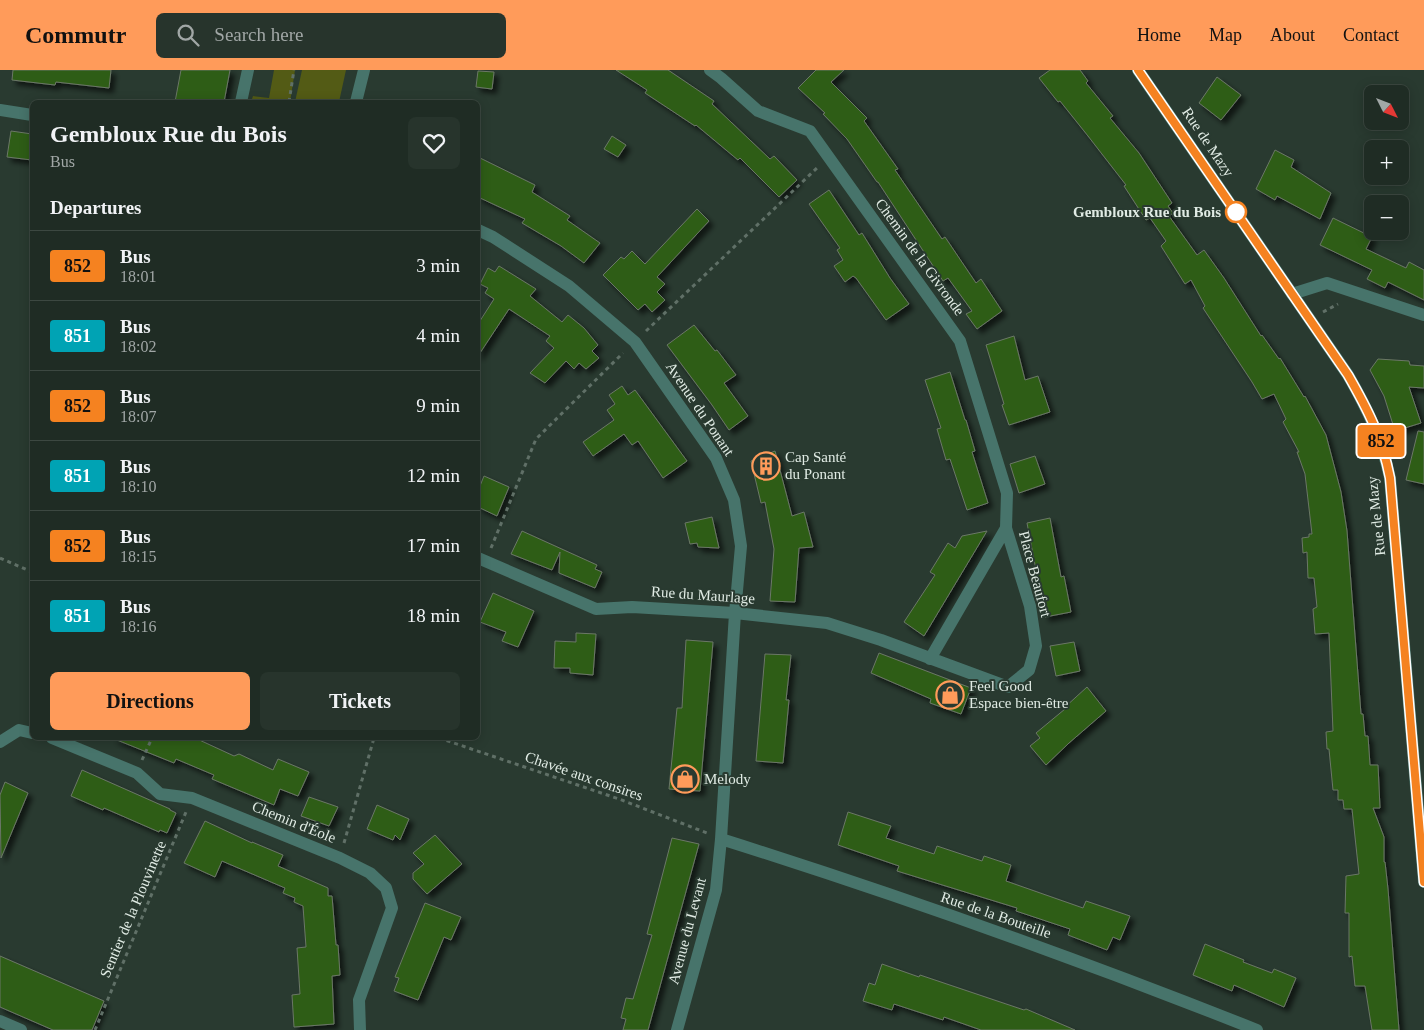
<!DOCTYPE html>
<html lang="en">
<head>
<meta charset="utf-8">
<style>
	:root { --surface:#1f2c24; --page:#27342c; --text:#f1f3f6; --muted:#a1a7a6; --line:#3c4841; --accent:#ff9b5a }
	body { margin:0; font-family:"Times New Roman",serif; background:var(--page); color:var(--text); height:100vh; display:flex; flex-direction:column; font-size:19px; white-space:nowrap }
	* { box-sizing:border-box; margin:0 }
	p { font-size:16px; color:var(--muted) }
	.icon { flex:none; width:28px; height:28px; fill:none; stroke:currentColor; stroke-width:2; stroke-linecap:round; stroke-linejoin:round }
	.map { position:relative; flex:1; overflow:hidden }
	.panel { position:absolute; left:30px; top:30px; width:450px; height:640px; display:flex; flex-direction:column; background:var(--surface); border-radius:8px; box-shadow:0 2px 12px #0003,0 0 0 1px var(--line) }
	.panel>* { flex:none }
	.badge { padding:0 10px; border-radius:4px; font-size:18px; line-height:32px }
	.needle { width:32px; rotate:132deg }
	.fabs { position:absolute; left:1364px; top:15px; display:grid; gap:10px }
	.fabs a { display:grid; place-items:center; width:45px; height:45px; border-radius:8px; background:var(--surface); box-shadow:0 2px 12px #0003,0 0 0 1px var(--line); font-size:25px }
	.map>.badge { position:absolute; translate:-50% -50%; box-shadow:0 0 0 2px #fff }
	h2 { padding:0 20px; font-size:19px; line-height:45px }
	.round { display:grid; place-items:center; flex:none; width:52px; height:52px; border-radius:8px; background:var(--page) }
	.summary { display:flex; align-items:center; justify-content:space-between; height:85px; padding:0 20px }
	h1 { font-size:24px; font-weight:700; line-height:38px }
	.action { display:flex; gap:10px; margin-top:auto; padding:10px 20px }
	.action a { flex:1; height:58px; border-radius:8px; background:var(--accent); color:#111; font-size:20px; font-weight:700; line-height:58px; text-align:center }
	.action a+a { background:var(--page); color:var(--text) }
	ul { padding:0; list-style:none }
	li { display:flex; align-items:center; gap:15px; height:70px; padding:0 20px; border-top:1px solid var(--line) }
	li div { flex:1 }
	li b { display:block; font-size:19px }
	li em { font-style:normal }
	li .badge { min-width:55px; font-weight:700; text-align:center }
	header { display:flex; align-items:center; gap:30px; box-sizing:border-box; height:70px; padding:0 25px; background:var(--accent); color:#111 }
	header strong { font-size:24px }
	nav { display:flex; gap:28px; margin-inline-start:auto; font-size:18px }
	.search { width:350px; height:45px; background:var(--page); display:flex; align-items:center; gap:12px; box-sizing:border-box; padding:0 18px; border-radius:8px; color:var(--muted); font-size:19px }
	.map>svg:first-child { display:block }
</style>
</head>
<body>
<header>
<strong>Commutr</strong>
<div class="search"><svg class="icon" aria-label="search" viewBox="0 0 24 24"><circle cx="10" cy="10" r="6"/><path d="M15 15l6 6"/></svg>Search here</div>
<nav><a>Home</a><a>Map</a><a>About</a><a>Contact</a></nav>
</header>
<div class="map">
<svg width="1424" height="960" viewBox="0 0 1424 960">
	<defs>
		<filter id="shadow"><feDropShadow dx="4.5" dy="4.5" stdDeviation="2.5" flood-color="#0009"/></filter>
	</defs>
	<rect width="100%" height="100%" fill="#293a30"/>
	<path fill="#535b15" d="M274,0h21l-5,32h-39l2,-6 16,2z
		M302,0h44l-7,32h-44z"/>
	<path fill="#2d5d14" stroke="#6b7767" filter="url(#shadow)" d="M13,0h98l-2,18 -53,-6 -1,3 -43,-5z
		M181,0h49l-6,32h-49z
		M616,0h52l46,31 -2,3 58,55 4,-3 23,24 -18,17 -39,-39 -2,2 -42,-35 -1,1 -50,-33 2,-3z
		M816,0h28l-13,12 36,36 -3,3 34,48 -3,1 47,69 3,-2 31,46 5,-4 21,32 -25,18 -11,-15 6,-3 -24,-33 -5,3 -65,-99h-1l-30,-43 -24,-25 2,-1 -27,-25z
		M1050,0h30l8,11 -2,2 27,33 -3,2 29,35 33,50 -4,3 5,7 -4,3 28,39 7,-5 20,28 37,58 1,-1 17,24 1,-1 24,39 1,-1 21,39 15,57 6,39 14,183h2l2,22h3l2,29h8l2,43h-7l11,29v25h1l3,27 11,141h-27l-7,-44h-10l-3,-30 -3,1v-44h-4l1,-37 13,-2 -7,-65h-8l-1,-9h-5v-10h-5l-4,-41h-2l-1,-17 7,-1 -4,-98 -14,1 -2,-25 4,-2 -3,-29h-6l-1,-26 -4,1 -1,-15 7,-1v-3h3l-7,-60 -8,-22h2l-16,-30 3,-3 -12,-25 -12,5 -10,-17 -49,-74 2,-2 -14,-26 -6,4 -24,-38 5,-5 -16,-23 -4,2 -22,-34 2,-1 -38,-49 -28,-35 -2,1 -19,-24z
		M478,1l16,1 -2,17 -16,-2z
		M1217,7l24,18 -20,25 -22,-17z
		M11,61l21,3v26l-25,-3z
		M612,66l14,9 -8,12 -14,-8z
		M1275,80l19,10 -3,7 40,26 -11,26 -43,-23 -2,4 -19,-11z
		M478,87l57,28 -3,7 38,24 -3,4 33,23 -16,20 -23,-17 -39,-23 3,-4 -47,-22z
		M829,120l30,45 3,-2 28,45 19,26 -23,16 -30,-42 -3,-2 -8,6 -11,-16 9,-6 -6,-10 3,-2 -31,-44z
		M697,139l12,12 -52,56 8,7 -8,8 8,8 -13,12 -7,-8 -7,6 -35,-35 18,-18 3,2 8,-8 13,13z
		M1333,148l39,19 -6,12 40,19 3,-6 15,8v30l-36,-18 -3,6 -18,-9 5,-9 -52,-25z
		M499,196l37,23 -6,7 32,26 6,-7 16,13 14,17 -6,6 7,7 -13,11 -7,-6 -5,6 -8,-8 -21,22 -15,-10 24,-25 -8,-7 4,-5 -41,-27 -31,47v-32l16,-25 -9,-6 3,-5 -8,-4 8,-16 7,4z
		M694,255l21,26 2,-1 19,25 -12,8 24,33 -19,14 -17,-25 -45,-60z
		M1014,266l11,44 13,-4 12,36 -41,13 -7,-20 2,-1 -18,-59z
		M1378,289l31,2 1,4 14,1v22l-15,-1 12,36 -26,8 -11,-35 -14,-26z
		M950,302l15,48h1l9,31 -3,1 16,51 -21,7 -17,-51 -4,1 -9,-31 4,-1 -16,-48z
		M622,316l6,9 7,-5 52,71 -24,17 -25,-37 -6,4 -8,-11 -31,22 -10,-14 31,-22 -7,-10 8,-6 -6,-9z
		M1418,361l6,1v52l-18,-4z
		M775,381l17,65 12,-4 9,35 -14,1 -4,54 -25,-1 4,-52 -9,-47 -4,1 -10,-42z
		M1035,386l10,28 -26,9 -9,-29z
		M484,406l25,11 -12,29 -19,-9v-16z
		M712,447l7,31 -21,-1 -1,-4 -7,1 -5,-21z
		M1050,448l11,59 3,-1 7,36 -26,5 -18,-94z
		M522,461l75,34 -2,4 7,3 -7,16 -36,-15 1,-21 -8,18 -41,-16z
		M987,461l-63,105 -20,-14 31,-47 -5,-3 18,-29 7,5 7,-12z
		M493,523l41,18 -16,36 -16,-6 4,-9 -26,-10z
		M576,563l20,1 -3,41 -23,-2v-5h-16l1,-27 21,1z
		M686,570l27,2 -13,149 -31,-2 8,-81h5z
		M1074,572l6,29 -24,5 -6,-30z
		M879,583l92,35 -10,26 -31,-11 1,-4 -60,-26z
		M765,584l26,1 -5,45h3l-6,63 -27,-2z
		M1087,617l19,24 -37,32 -23,22 -16,-19 10,-8 -4,-5 29,-24 -1,-1z
		M112,668h83l39,18 5,-2 34,16 5,-11 31,13 -11,24 -18,-7 -6,16 -62,-26 2,-4 -38,-16 -2,4z
		M82,700l88,39v1l6,3 -9,20 -7,-3 -1,2 -55,-24 -1,2 -32,-14z
		M5,712l23,11 -27,65 -1,-63z
		M309,727l29,10 -9,19 -28,-10z
		M377,735l32,14 -9,21 -5,-5 -2,5 -26,-11z
		M848,742l43,14 -5,12 48,16 3,-8 45,15 2,-5 27,9 -5,16 77,27 3,-7 44,15 -10,24 -7,-3 -6,13 -39,-15 2,-6 -54,-18 1,-3 -120,-37 2,-5 -61,-21z
		M205,751l47,22v-1l31,13 -5,11 50,22v8h4l4,49h2l2,30 -8,1 2,48 -40,3 -2,-32 8,-1 -3,-46 9,-1 -3,-41 -9,-4 1,-4 -12,-5 2,-5 -63,-27 -7,16 -31,-14z
		M435,765l27,29 -35,30 -14,-15v-6l11,-9 -11,-11z
		M672,768l27,6 -51,186h-25l3,-11 -5,-1 5,-20 7,1 5,-17 14,-47 -5,-1z
		M425,833l36,14 -10,23 -7,-3 -26,63 -24,-9 5,-13 -4,-1z
		M1205,874l39,16 -1,2 29,11 2,-4 22,9 -12,29 -50,-22 -2,6 -39,-16z
		M0,886l104,45 -12,29h-39l-53,-23z
		M882,894l37,13 1,-2 104,35 2,-1 49,21h-94l-37,-13 -1,3 -49,-16 -2,6 -29,-9 6,-18 6,2z"/>
	<g fill="none" stroke-linecap="round" stroke-linejoin="round">
		<path stroke="#607067" stroke-width="3" stroke-dasharray="4 4" stroke-linecap="butt" d="M289,32l5,-32
			M1323,242l15,-8
			M646,261l171,-163
			M491,478l45,-109 87,-86
			M0,488l32,14
			M439,668l180,61 88,34
			M142,690l10,-22
			M344,773l30,-105
			M95,960l91,-218"/>
		<path stroke="#47746b" stroke-width="12" d="M241,32l7,-32
			M356,32l8,-32
			M0,40l32,5
			M478,160l15,7 76,49 66,56 81,116 18,42 7,46 -6,67 -14,226 -5,51 -39,140
			M1292,224l35,-11 97,32
			M478,488l118,51 36,-2 103,6 92,10 54,17 127,47 21,-17 7,-24 -6,-40 -24,-78 1,-35 -47,-152 -150,-210 -52,-20 -37,-33 -11,-8
			M930,589l76,-131
			M52,668l85,35 23,21 32,4 148,60 30,15 16,15 6,20 -33,92 1,30
			M0,672l19,-12 13,3
			M721,769c181,57 360,121 536,191
			M0,951l21,9"/>
		<path stroke="#47746b" stroke-width="12" d="M1138,0l210,305c20,35 33,62 42,103l34,404"/>
	</g>
	<g fill="none" stroke-linecap="round" stroke-linejoin="round">
		<g stroke="#fff" stroke-width="11">
			<path id="line" d="M1138,0l210,305c20,35 34,62 42,103l34,404"/>
		</g>
		<use href="#line" stroke="#f58220" stroke-width="8"/>
	</g>
	<defs>
		<g id="building-ring" transform="scale(1.4375)"><circle r="9.5" fill="#293a30" stroke="#ff9b5a" stroke-width="1.5"/><path d="M-4-6H4V6H1V3H-1V6H-4ZM-2.5-4.3h1.7v1.8h-1.7ZM.8-4.3h1.7v1.8H.8ZM-2.5-1h1.7V.8h-1.7ZM.8-1h1.7V.8H.8Z" fill="#ff9b5a"/></g>
		<g id="shop-ring" transform="scale(1.4375)"><circle r="9.5" fill="#293a30" stroke="#ff9b5a" stroke-width="1.5"/><path d="M-5-2.5h2.3a2.7 3.5 0 0 1 5.4 0H5L5.5 6h-11ZM-1.5-2.5h3a1.5 2.3 0 0 0-3 0Z" fill="#ff9b5a"/></g>
	</defs>
	<g fill-rule="evenodd">
		<use href="#building-ring" x="766" y="396"/>
		<use href="#shop-ring" x="950" y="625"/>
		<use href="#shop-ring" x="685" y="709"/>
	</g>
	<circle fill="#fff" stroke="#f58220" stroke-width="2.5" cx="1236" cy="142" r="10"/>
	<g text-anchor="middle" stroke-width="4" stroke-linejoin="round" paint-order="stroke">
		<g font-size="15" fill="#e0ebe4" stroke="#293a30">
			<text transform="translate(1208 72) rotate(56)" y="5">Rue de Mazy</text>
			<text transform="translate(920 187) rotate(54)" y="5">Chemin de la Givronde</text>
			<text transform="translate(700 339) rotate(56)" y="5">Avenue du Ponant</text>
			<text transform="translate(1376 446) rotate(-96)" y="5">Rue de Mazy</text>
			<text transform="translate(1035 504) rotate(75)" y="5">Place Beaufort</text>
			<text transform="translate(703 525) rotate(4)" y="5">Rue du Maurlage</text>
			<text transform="translate(584 706) rotate(19)" y="5">Chavée aux consires</text>
			<text transform="translate(294 752) rotate(22)" y="5">Chemin d'Éole</text>
			<text transform="translate(133 839) rotate(-67)" y="5">Sentier de la Plouvinette</text>
			<text transform="translate(996 845) rotate(19)" y="5">Rue de la Bouteille</text>
			<text transform="translate(687 861) rotate(-75)" y="5">Avenue du Levant</text>
		</g>
		<g font-size="15" font-weight="bold" fill="#e0ebe4" stroke="#293a30" text-anchor="end">
			<text x="1221" y="147">Gembloux Rue du Bois</text>
		</g>
		<g font-size="15" fill="#e0ebe4" stroke="#293a30" text-anchor="start">
			<text x="785" y="392">Cap Santé<tspan x="785" dy="17">du Ponant</tspan></text>
			<text x="969" y="621">Feel Good<tspan x="969" dy="17">Espace bien-être</tspan></text>
			<text x="704" y="714">Melody</text>
		</g>
	</g>
</svg>
<div class="fabs">
<a><svg class="needle" viewBox="-14 -14 28 28"><path d="M0-13l5 13h-10z" fill="#e53935"/><path d="M0 13l5-13h-10z" fill="#a1a7a6"/></svg></a>
<a>+</a>
<a>−</a>
</div>
<b class="badge" style="left:1381px;top:371px;background:#f58220;color:#111">852</b>
<section class="panel">
<div class="summary"><div><h1>Gembloux Rue du Bois</h1><p>Bus</p></div><a class="round"><svg class="icon" aria-label="heart" viewBox="0 0 24 24"><path d="M12 20l-8-8c-3-5 5-10 8-4 3-6 11-1 8 4z"/></svg></a></div>
<h2>Departures</h2>
<ul>
<li><span class="badge" style="background:#f58220;color:#111">852</span><div><b>Bus</b><p>18:01</p></div><em>3 min</em></li>
<li><span class="badge" style="background:#00a3b4;color:#fff">851</span><div><b>Bus</b><p>18:02</p></div><em>4 min</em></li>
<li><span class="badge" style="background:#f58220;color:#111">852</span><div><b>Bus</b><p>18:07</p></div><em>9 min</em></li>
<li><span class="badge" style="background:#00a3b4;color:#fff">851</span><div><b>Bus</b><p>18:10</p></div><em>12 min</em></li>
<li><span class="badge" style="background:#f58220;color:#111">852</span><div><b>Bus</b><p>18:15</p></div><em>17 min</em></li>
<li><span class="badge" style="background:#00a3b4;color:#fff">851</span><div><b>Bus</b><p>18:16</p></div><em>18 min</em></li>
</ul>
<div class="action"><a>Directions</a><a>Tickets</a></div>
</section>
</div>
</body>
</html>
